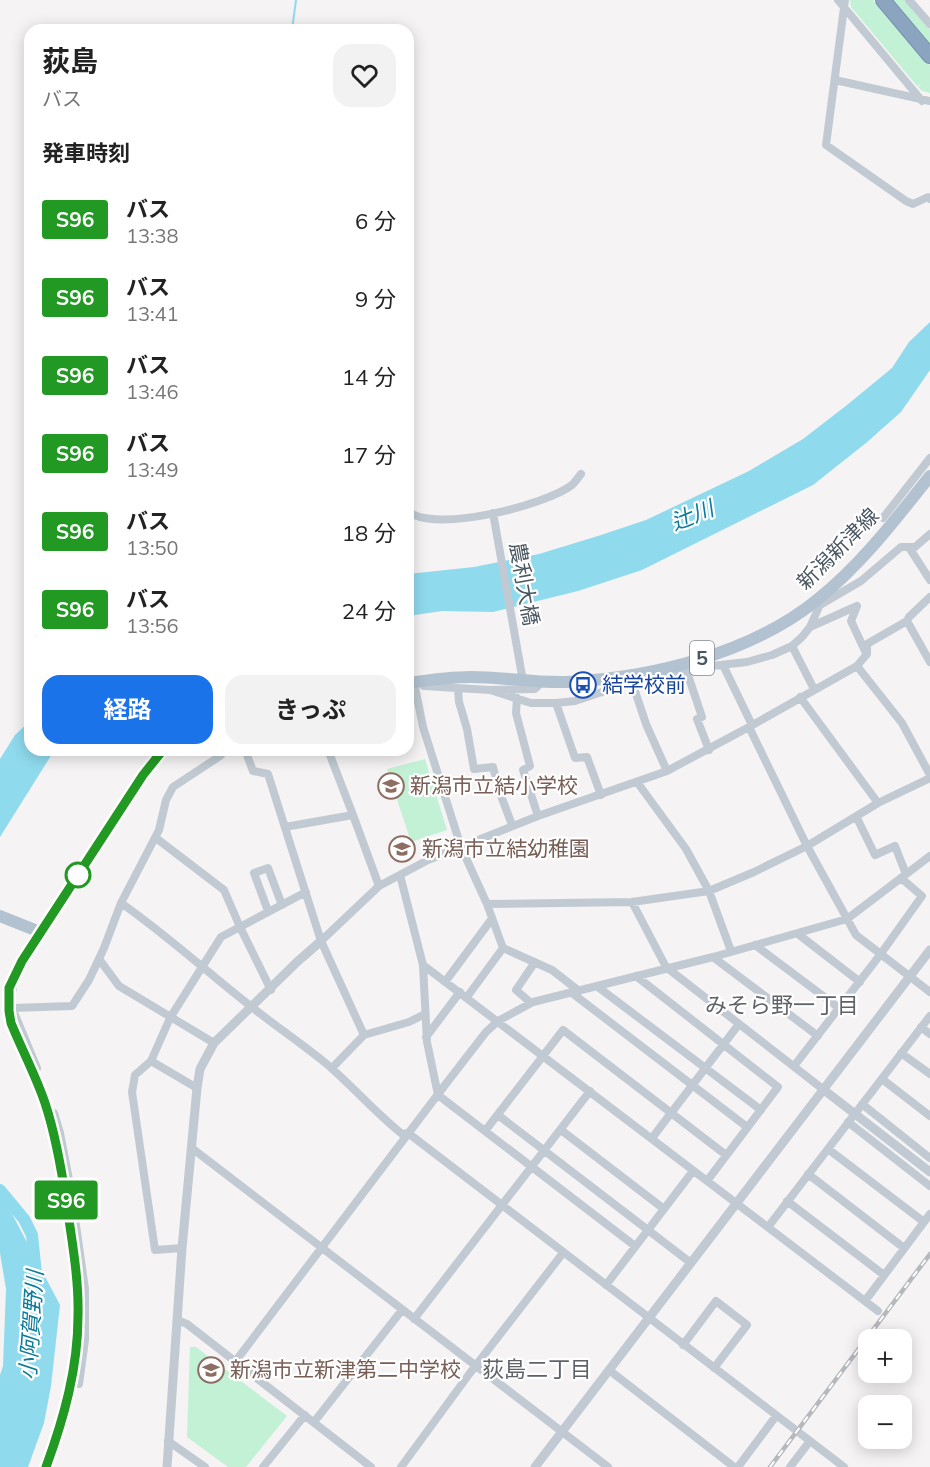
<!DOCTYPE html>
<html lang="ja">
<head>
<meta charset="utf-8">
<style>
	:root { --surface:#fff; --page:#f2f2f2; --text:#222; --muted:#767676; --accent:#1a73e8 }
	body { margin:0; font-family:Mulish,"Noto Sans JP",sans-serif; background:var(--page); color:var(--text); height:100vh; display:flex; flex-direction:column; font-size:22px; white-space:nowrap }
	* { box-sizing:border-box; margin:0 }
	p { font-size:20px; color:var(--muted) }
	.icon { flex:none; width:33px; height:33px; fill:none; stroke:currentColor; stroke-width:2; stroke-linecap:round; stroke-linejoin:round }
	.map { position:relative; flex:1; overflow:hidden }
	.panel { position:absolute; left:24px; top:24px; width:390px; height:732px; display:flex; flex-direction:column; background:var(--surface); border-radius:18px; box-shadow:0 3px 15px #0003 }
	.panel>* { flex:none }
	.badge { padding:0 12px; border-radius:4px; font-size:21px; line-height:39px }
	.tools { position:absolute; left:858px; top:1329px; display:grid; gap:12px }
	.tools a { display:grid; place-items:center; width:54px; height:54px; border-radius:12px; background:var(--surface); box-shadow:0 3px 15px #0003; font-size:30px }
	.map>.badge { position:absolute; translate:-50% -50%; box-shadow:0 0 0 3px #fff }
	h2 { padding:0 18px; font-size:22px; line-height:54px }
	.round { display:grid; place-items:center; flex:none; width:63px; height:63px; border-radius:18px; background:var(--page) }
	.headline { display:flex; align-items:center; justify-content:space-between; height:102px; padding:0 18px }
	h1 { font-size:28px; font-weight:700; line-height:45px }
	.action { display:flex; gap:12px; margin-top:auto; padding:12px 18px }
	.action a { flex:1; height:69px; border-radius:18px; background:var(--accent); color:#fff; font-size:24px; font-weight:700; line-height:69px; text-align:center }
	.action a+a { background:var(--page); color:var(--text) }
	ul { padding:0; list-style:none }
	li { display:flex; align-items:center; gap:18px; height:78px; padding:0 18px }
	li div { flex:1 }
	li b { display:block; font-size:22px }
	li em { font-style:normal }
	li .badge { min-width:66px; font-weight:700; text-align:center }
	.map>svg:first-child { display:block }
</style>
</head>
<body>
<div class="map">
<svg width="930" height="1467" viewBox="0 0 930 1467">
	<rect width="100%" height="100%" fill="#f5f3f3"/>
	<path fill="#c3f1d5" d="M850,0h23l57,65v28l-8,-2 -4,-4 3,-3 -4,2 -66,-79z
		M891,0h14l25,29v18z
		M425,759l22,71 -36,12 -24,-73z
		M190,1347h6l91,69 -41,51h-18l-41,-30z"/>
	<path fill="#90daee" d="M930,322v48l-29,42 -35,31 -53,42 -171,85 -64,21 -85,21 -51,-1 -34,5v-42l66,-7 65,-13 59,-18 48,-16 103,-49 54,-32 44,-34 45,-37 17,-26z
		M30,721v29h27l-5,4 -52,83v-78l15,-24z
		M0,1191l60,114 -9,81 -7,37 -16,44h-28v-92l3,-9 3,-77 -6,-36z"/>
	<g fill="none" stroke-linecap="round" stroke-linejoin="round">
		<path stroke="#90daee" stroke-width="2" d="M292,30l4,-30"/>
		<path stroke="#90daee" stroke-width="12" d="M0,1190l24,29 8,16 4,39"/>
		<g stroke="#7690ad" stroke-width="16">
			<path id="motorway" d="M883,0l47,56"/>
		</g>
		<path stroke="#c1cad2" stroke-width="8" d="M838,0l84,101
			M845,0l-19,145 80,56 7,3 15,-7 2,2
			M909,0l21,24
			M835,80l95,21
			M408,511c26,23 138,-6 164,-26 3,-3 6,-7 9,-11
			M493,513l30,168
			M883,518l47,-60
			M910,549l20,31
			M820,605l41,-24 40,-34h14l15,-13
			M907,621l23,41
			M810,627l47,-21 -6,15 14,30
			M792,646l22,43
			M723,665l29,60
			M857,666l45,57 28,52
			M687,672l15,45 -5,2 12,31
			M632,682l14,42 21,47
			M424,686l66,4 45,-1 7,-7
			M408,688l7,-1 8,40 38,120 26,57 16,44 49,22 27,21
			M458,688l1,14 8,27 7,40 19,-2 7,26 12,32
			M490,690l41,13h25l19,55 12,-1 14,38
			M800,697l78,106
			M517,698l-1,15 14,53 -7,4 15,46
			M556,703l19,-2 57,-19 71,-15 44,-5 25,-7 20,-9 10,-9 8,-10 12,-27
			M749,727l58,119 49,89 74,57
			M245,750l8,21 15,3 53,167 43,94
			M328,750l25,65
			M637,782l49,67 23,42 22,60
			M856,816l19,39 20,-9 11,28
			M285,827l68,-12 26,71
			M156,838l68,52 16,37 31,63
			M400,875l23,90 4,77 11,53 197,151
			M632,902l34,65 158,123
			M121,903c46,32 87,70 132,105 25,20 51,37 76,58 25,22 47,47 73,68l6,-1 436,334
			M487,904l145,-2 77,-11 45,-19 53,-26 71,-43 52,-25
			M268,911l-14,-38 14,-5 14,37
			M798,934l62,48
			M321,941l58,-55 49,-26 110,-44 129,-45 82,-44 108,-61 10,-12v-10l40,-23 2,-4 21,-20
			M755,945l84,63
			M713,957l105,79
			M99,959l20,27 95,57
			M423,965l455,346
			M636,976l142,111 -71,94
			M445,982l46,-62
			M598,987l163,123
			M572,993l175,134
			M467,997l36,-49
			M531,1003l-15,-13 19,-28
			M10,1010l2,-2 60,-2 17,-26 15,-32 17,-45 38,-73 7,-30 7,-13 47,-31 5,-6
			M13,1010l24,58
			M921,1027l9,7
			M426,1037l34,-45
			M901,1053l29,21
			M151,1061l46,27
			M794,1066l86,-111 42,-59 -21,-18
			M332,1068l32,-33 45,-13 16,-8
			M882,1079l48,37
			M862,1104l68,54
			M54,1113l6,20 11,57 14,99v51l-6,44
			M498,1115l193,148
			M848,1122l82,64
			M561,1130l103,79
			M485,1131l78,-101 163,125
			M652,1138l87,-114
			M193,1149l415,318
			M828,1149l96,73
			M808,1174l96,74
			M787,1201l97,74
			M768,1227l162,-211
			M182,1248l-27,2 -23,-158 3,-17 16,-14 19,-43 51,-81 85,-45
			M606,1285l87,-114
			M865,1301l65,-87
			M414,1319l176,-228
			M177,1320l10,4 184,143
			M683,1345l33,-44 31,24 -33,43
			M235,1362l210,-277 41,-53 12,-11 35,-19 180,-45 134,-38 83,-63
			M609,1370l125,97
			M314,1422l88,-112
			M168,1441l37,26
			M263,1467l42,-52
			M401,1467l69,-94 93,-120
			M738,1467l38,-51
			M790,1467l20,-26"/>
		<path stroke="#c1cad2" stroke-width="9" d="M824,1090l106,82
			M167,1467l15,-219 15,-160 3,-19 14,-26 83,-81 24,-21
			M535,1467l395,-517"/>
		<path stroke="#b3c2d1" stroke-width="12" d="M408,683c21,-3 42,-6 63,-6 32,0 63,6 95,5 85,-4 184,-28 251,-82 44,-35 78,-80 113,-124
			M0,916l40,16
			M46,1467c18,-48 32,-99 32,-151 1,-37 -6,-74 -11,-110 -5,-34 -11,-70 -22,-103 -9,-27 -23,-53 -34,-80 -5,-24 -1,-41 11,-62l121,-186 20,-25"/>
		<use href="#motorway" stroke="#8ba5c1" stroke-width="14"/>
		<g stroke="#b5b8bd" stroke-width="4.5">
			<path id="rail" d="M770,1467l160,-213"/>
		</g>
		<use href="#rail" stroke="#fff" stroke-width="2" stroke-dasharray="7" stroke-linecap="butt"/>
	</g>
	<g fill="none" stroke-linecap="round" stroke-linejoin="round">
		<g stroke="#fff" stroke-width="14">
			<path id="line" d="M46,1467c18,-49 32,-99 32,-151 1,-37 -6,-74 -11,-110 -5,-34 -11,-70 -22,-103 -9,-27 -23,-53 -34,-80l-2,-12v-23l13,-27 121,-186 20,-25"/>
		</g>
		<use href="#line" stroke="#292" stroke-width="9"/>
	</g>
	<defs>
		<g id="bus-ring" transform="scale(1.35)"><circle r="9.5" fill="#fff" stroke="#1a4fb4" stroke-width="1.5"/><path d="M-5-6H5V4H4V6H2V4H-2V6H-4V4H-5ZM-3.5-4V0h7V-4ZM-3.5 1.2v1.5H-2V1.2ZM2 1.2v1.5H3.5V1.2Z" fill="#1a4fb4"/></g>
		<g id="school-ring" transform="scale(1.35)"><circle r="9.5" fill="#fff" stroke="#8d6e63" stroke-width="1.5"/><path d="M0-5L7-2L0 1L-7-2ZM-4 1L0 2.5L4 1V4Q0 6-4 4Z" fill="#8d6e63"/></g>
	</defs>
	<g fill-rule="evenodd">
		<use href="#bus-ring" x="583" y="685"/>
		<use href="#school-ring" x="391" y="786"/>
		<use href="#school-ring" x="402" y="849"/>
		<use href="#school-ring" x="211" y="1370"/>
	</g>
	<circle fill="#fff" stroke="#292" stroke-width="3" cx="78" cy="875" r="12"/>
	<g text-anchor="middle" stroke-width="4.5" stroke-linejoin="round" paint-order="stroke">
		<rect fill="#fff" stroke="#808990" stroke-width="1.5" x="690" y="641" width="24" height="34" rx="4.5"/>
		<g font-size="20" font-weight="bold" fill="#4a5661">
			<text x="702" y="665">5</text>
		</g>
		<g font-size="21" fill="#4a5661" stroke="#fff">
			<text transform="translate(838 549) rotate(-45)" y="7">新潟新津線</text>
			<text transform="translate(524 584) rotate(80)" y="7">農利大橋</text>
		</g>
		<g font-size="21" fill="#164399" stroke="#fff" text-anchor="start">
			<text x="602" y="692">結学校前</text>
		</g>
		<g font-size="21" fill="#785e54" stroke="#fff" text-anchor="start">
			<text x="410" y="793">新潟市立結小学校</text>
			<text x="422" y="856">新潟市立結幼稚園</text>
			<text x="230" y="1377">新潟市立新津第二中学校</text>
		</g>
		<g font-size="22" font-style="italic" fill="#0c7c9b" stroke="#fff">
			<text transform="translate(692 515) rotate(-22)" y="8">辻川</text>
			<text transform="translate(31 1325) rotate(-86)" y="8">小阿賀野川</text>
		</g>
		<g font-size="22" fill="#5f6368" stroke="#fff">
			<text x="782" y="1013">みそら野一丁目</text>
			<text x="537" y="1377">荻島二丁目</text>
		</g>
	</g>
</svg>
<div class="tools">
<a>+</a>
<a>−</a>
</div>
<b class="badge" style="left:66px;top:1200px;background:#292;color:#fff">S96</b>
<section class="panel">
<div class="headline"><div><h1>荻島</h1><p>バス</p></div><a class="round"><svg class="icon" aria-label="heart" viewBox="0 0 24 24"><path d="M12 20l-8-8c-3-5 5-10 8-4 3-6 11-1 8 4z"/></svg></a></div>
<h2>発車時刻</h2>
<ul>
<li><span class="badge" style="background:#292;color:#fff">S96</span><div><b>バス</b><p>13:38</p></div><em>6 分</em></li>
<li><span class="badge" style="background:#292;color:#fff">S96</span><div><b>バス</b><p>13:41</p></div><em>9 分</em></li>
<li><span class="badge" style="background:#292;color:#fff">S96</span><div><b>バス</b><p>13:46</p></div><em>14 分</em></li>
<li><span class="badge" style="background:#292;color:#fff">S96</span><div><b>バス</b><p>13:49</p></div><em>17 分</em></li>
<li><span class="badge" style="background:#292;color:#fff">S96</span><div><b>バス</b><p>13:50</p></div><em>18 分</em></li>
<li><span class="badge" style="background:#292;color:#fff">S96</span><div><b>バス</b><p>13:56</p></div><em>24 分</em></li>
</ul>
<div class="action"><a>経路</a><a>きっぷ</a></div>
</section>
</div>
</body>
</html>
